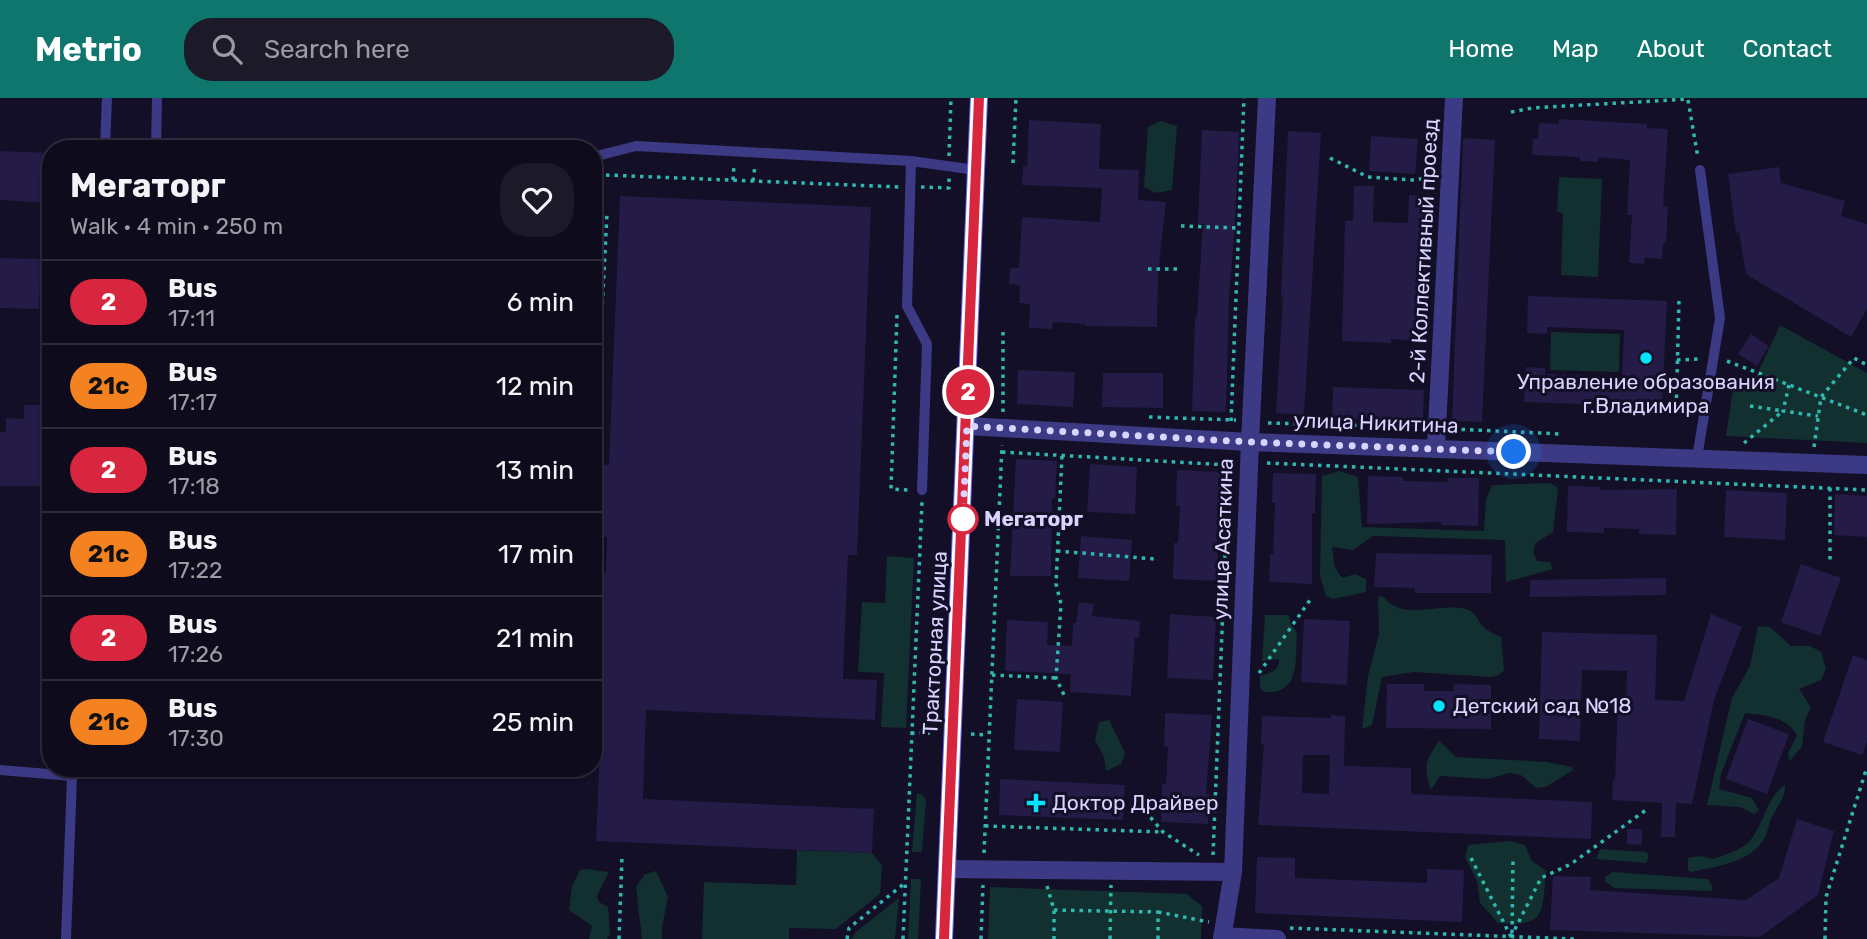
<!DOCTYPE html>
<html lang="en">
<head>
<meta charset="utf-8">
<style>
	:root { --surface:#0e0b1c; --page:#1c1929; --text:#f1f3f6; --muted:#9b9ba3; --line:#2e2b3b; --accent:#0f766e }
	body { margin:0; font-family:Rubik,sans-serif; background:var(--page); color:var(--text); height:100vh; display:flex; flex-direction:column; font-size:26px; white-space:nowrap }
	* { box-sizing:border-box; margin:0 }
	p { font-size:23px; color:var(--muted) }
	.icon { flex:none; width:38px; height:38px; fill:none; stroke:currentColor; stroke-width:2; stroke-linecap:round; stroke-linejoin:round }
	.map { position:relative; flex:1; overflow:hidden }
	.panel { position:absolute; left:42px; top:42px; width:560px; height:637px; display:flex; flex-direction:column; background:var(--surface); border-radius:28px; box-shadow:0 2px 5px #0004,0 0 0 2px var(--line) }
	.panel>* { flex:none }
	.badge { padding:0 14px; border-radius:23px; font-size:24px; line-height:46px }
	.you { position:absolute; width:35px; height:35px; margin:-18px; border:5px solid #fff; border-radius:50%; background:#1a73e8; box-shadow:0 0 0 10px #1a73e833 }
	.map>.badge { position:absolute; translate:-50% -50%; box-shadow:0 0 0 4px #fff }
	.round { display:grid; place-items:center; flex:none; width:74px; height:74px; border-radius:28px; background:var(--page) }
	.overview { display:flex; align-items:center; justify-content:space-between; height:119px; padding:0 28px }
	h1 { font-size:33px; font-weight:700; line-height:52px }
	ul { padding:0; list-style:none }
	li { display:flex; align-items:center; gap:21px; height:84px; padding:0 28px; border-top:2px solid var(--line) }
	li div { flex:1 }
	li b { display:block; font-size:26px }
	li em { font-style:normal }
	li .badge { min-width:77px; font-weight:700; text-align:center }
	header { display:flex; align-items:center; gap:42px; box-sizing:border-box; height:98px; padding:0 35px; background:var(--accent); color:#fff }
	header strong { font-size:33px }
	nav { display:flex; gap:38px; margin-inline-start:auto; font-size:24px }
	.search { width:490px; height:63px; background:var(--page); display:flex; align-items:center; gap:18px; box-sizing:border-box; padding:0 24px; border-radius:28px; color:var(--muted); font-size:26px }
	.map>svg:first-child { display:block }
</style>
</head>
<body>
<header>
<strong>Metrio</strong>
<div class="search"><svg class="icon" aria-label="search" viewBox="0 0 24 24"><circle cx="10" cy="10" r="6"/><path d="M15 15l6 6"/></svg>Search here</div>
<nav><a>Home</a><a>Map</a><a>About</a><a>Contact</a></nav>
</header>
<div class="map">
<svg width="1867" height="841" viewBox="0 0 1867 841">
	<rect width="100%" height="100%" fill="#130f26"/>
	<path fill="#12302f" d="M1160,23l17,5 -5,64 -16,3 -12,-6 4,-60z
		M1559,79l43,2 -4,98 -37,-2 2,-62 -6,-1z
		M1780,227l87,48v70l-141,-7 9,-59h21z
		M1551,234l69,2 -1,38 -69,-2z
		M1339,373l19,6 4,50 122,4 2,-32 6,-14 58,-2 8,5 -5,44 -17,11 -3,9 4,9 13,1 3,7 -47,13 -1,-42 -132,-4 -20,14 -21,-3 3,21 7,10 13,-4 11,5v13l-33,7 -7,-3 -6,-21 2,-99z
		M887,458l27,2 -8,170 -25,-1 3,-54 -26,-1 4,-70 23,1z
		M1378,498l6,1c17,24 53,7 78,11 16,3 14,13 24,21 4,3 10,6 15,8l3,33 -5,5 -8,2 -77,-5 -32,5 -10,48 -10,4 6,-53 11,-42z
		M1265,517h24l2,10 6,7c-2,27 4,63 -32,60l-5,-4v-12c10,-3 20,-5 19,-17l-17,2z
		M1758,528l12,1 21,19h19l11,6 5,16 -5,12 -22,9 12,18 -6,13 -3,26 -13,16 -1,-9 9,-17c-9,-19 -33,-21 -52,-23l-24,61 -2,15 33,9 7,12 -5,4 -14,-7 -33,-2 25,-107 18,-32z
		M1109,622l16,33 -4,11 -15,7 -2,-14 -9,-17 4,-18z
		M1439,643l17,16 91,5 25,5 1,3 -27,17 -10,1 -15,-13 -12,-2 -21,6 -48,-3 -9,14c-8,-24 -6,-29 8,-49z
		M1785,687c0,13 -6,19 -12,30 -4,6 -4,13 -7,20 -12,28 -50,31 -75,37l-3,-2v-12l13,-2 13,3c9,-4 22,-7 31,-14 19,-14 18,-45 40,-60z
		M917,695l6,2 3,5 -4,52h-10z
		M1511,743l14,4 6,15 15,11c-4,42 1,56 -48,52l-18,-20 -3,-22 -12,-24 3,-12z
		M1600,751l46,3 3,4 -3,7 -50,-4z
		M797,752l75,3 10,12 -2,29 -44,35 -47,-1v11h-87l2,-57 92,3z
		M585,771l24,3 -12,24 2,6 9,5 2,27 -3,5h-18l3,-13 -23,-16 3,-24 8,-16z
		M656,773l12,26 -6,30v12h-20l-6,-52 9,-13z
		M1613,774l95,7 5,9 -2,3 -97,-3 -9,-7v-4z
		M911,781h10l-3,60h-10z
		M990,789l197,7 15,12 -1,33h-213z
		M899,800l-4,41h-44l5,-7z"/>
	<path fill="#241b47" fill-rule="evenodd" d="M1559,21l88,5v4l21,1 -5,77 5,1 -2,36h-3l-1,16 -17,-1 -1,6 -15,-1 3,-48h-5l3,-55 -32,-3v5l-18,-1v-4l-48,-2 1,-16h5l1,-16 19,1z
		M1029,22l72,4 -2,45 40,1 -1,30 28,2 -8,72 -1,53 -72,-1v-2l-32,-2 -1,7 -23,-1 1,-24 -11,-1 1,-18 -11,-1 1,-16h9l3,-51 78,5 2,-34 -80,-3 1,-19h4z
		M1202,32l37,2 -4,93 -6,72 -3,115 -34,-1 3,-94h2l6,-93 -5,-1z
		M1288,33l33,2 -17,282 -28,-2 7,-116h-2z
		M1371,38l47,3 -3,35 -46,-3z
		M1463,40l32,2 -13,282 -30,-1z
		M0,53l51,2v50l-51,-3z
		M1779,69l2,16 64,18 -4,15 26,8v85l-16,28 -105,-63 -7,-42 -3,1 -8,-59z
		M1354,88h20l-1,36 35,1 1,-28 21,1 -6,145 -33,-2v4l-49,-2 3,-120h8z
		M620,98l251,11 -14,348h-9l-5,124 34,1 -2,40 -229,-10 -3,89 231,10 -2,44 -276,-12 8,-181h-11v-67l1,-20h12l1,-36h-10l3,-73 9,1z
		M0,160l41,1 -2,50 -39,-1z
		M1528,198l139,5 -5,106 -138,-5 2,-35 19,1v6l77,3 2,-47 -77,-3v7l-20,-1z
		M1751,236l18,12 -12,20 -19,-12z
		M1018,272l57,2 -2,35 -56,-3z
		M1103,275h60v35l-61,-1z
		M1333,289l91,3 -1,31 -91,-3z
		M24,307h19l-1,81h-42v-54h6v-14l18,1z
		M1016,361l41,2 -2,38 -3,-1 -1,78h-41z
		M1090,366l47,3 -2,47 -48,-2z
		M1177,372l44,2 -5,80h2l-1,29 -44,-2 1,-36h4l2,-37h-4z
		M1273,375l43,1 -1,39h-3v71l-43,-2 1,-28h3l2,-51h-3z
		M1368,378l35,1v4l45,1v-4h31l-1,48 -37,-1v-3l-74,2z
		M1568,388l32,1v3l77,-1 -1,46 -37,-1v-5l-35,-1v5l-37,-1z
		M1726,392l61,3 -2,47 -61,-3z
		M1835,396l32,2v41l-33,-2z
		M1081,438l51,4 -3,41 -51,-3z
		M1376,455l116,2 -1,38h-76v-5l-41,-1z
		M1801,466l40,14 -21,58 -39,-14z
		M1666,480v17l-136,2v-17z
		M1079,504l15,2 -2,12 48,5 -1,17h-4l-4,58 -61,-4 1,-18 -66,-3 2,-51 41,2 -1,23 25,1 1,-23h3z
		M1170,516l46,3 -3,63 -46,-2z
		M1711,516l31,13 -28,73 -22,104 -16,-1 -1,34h-14l1,-34 -50,-3 1,-19h2l3,-82h8l1,-28 -45,-1 -2,71 -41,-2 3,-107 115,3 -2,65 29,1z
		M1304,521l46,2 -3,64 -46,-3z
		M1853,557l14,5v81l-5,14 -39,-13z
		M1387,586h37v7h30v-7l37,1v44l-105,-1z
		M1017,601l46,3 -3,50 -46,-2z
		M1165,615l47,2 -6,79h3l-1,30 -47,-2 1,-38h4l2,-37h-4z
		M1331,617l14,1 -1,50 67,2v26l181,8 -1,37 -333,-14 6,-80 -3,-1 1,-28 69,2zM1303,657h27l-1,39 -27,-1z
		M1748,621l41,15 -22,60 -41,-15z
		M1000,681l125,6 -2,35 -124,-5z
		M1797,721l37,12 -16,64 -58,42 -210,-7 3,-54 38,1 -1,13 156,10 33,-22z
		M1627,731h15v16l-15,-1z
		M1257,759l38,1v20l132,5v-14l37,1 -2,52 -207,-9z"/>
	<g fill="none" stroke-linecap="round" stroke-linejoin="round">
		<path stroke="#2fb8b0" stroke-width="3.5" stroke-dasharray="3.5 5" stroke-linecap="butt" d="M1688,2l10,58
			M1511,14l21,-4 156,-9
			M949,58l2,-58
			M1330,60l38,19 44,3 23,-3
			M1013,65l3,-65
			M606,77l294,12
			M733,82l1,-15
			M753,83l2,-16
			M921,89l28,1v-11
			M1181,128l57,2
			M1148,171h31
			M897,217l-6,174 18,1
			M1003,234v80
			M1677,262l23,-1
			M1727,263l140,54
			M1789,287l-6,26 35,5
			M1750,308l33,5
			M1676,317l3,-115
			M1149,319l87,3
			M1231,323l13,-323
			M1268,325l153,4
			M1453,331l108,5
			M1744,345l39,-32
			M1814,349l7,-50 33,-39 13,7
			M1002,354l227,13
			M1062,358l-6,128 5,20 -5,74 9,19
			M1267,365l600,27
			M1830,390v73
			M593,393l14,-278
			M1057,453l98,8
			M1259,575l51,-73
			M992,577l64,3
			M911,635h19
			M971,636l17,1
			M1134,700l29,34 36,23
			M985,728l178,6
			M984,755l18,-408
			M1213,757l16,-398
			M1471,760l40,79
			M1047,788l7,24v29
			M1054,812l104,2v27
			M1158,814l51,10
			M1290,830l284,11
			M1512,835l1,-73
			M1511,839l30,-59 30,-14 75,-54
			M619,841l3,-82
			M847,841l2,-11 56,-45
			M903,841l19,-437
			M981,841l2,-54
			M1110,841l1,-54
			M1825,841l1,-42 41,-130"/>
		<path stroke="#3d3a85" stroke-width="10" d="M107,0l-2,50 51,-1
			M157,0l-1,49 57,2
			M593,59l43,-11 275,15 65,9
			M911,63l-4,145 20,38 -5,146
			M593,113l2,-54
			M1697,360l23,-140 -20,-148
			M0,672l72,6 -6,163"/>
		<path stroke="#3d3a85" stroke-width="18" d="M967,328l283,16 617,23
			M1436,349l18,-349
			M948,771l285,3
			M1222,838l55,3
			M1222,841l11,-67 17,-430 17,-344"/>
		<path stroke="#6f6bff" stroke-width="18" d="M944,841l35,-841"/>
	</g>
	<g fill="none" stroke-linecap="round" stroke-linejoin="round">
		<g stroke="#fff" stroke-width="16">
			<path id="line" d="M944,841l35,-841"/>
		</g>
		<use href="#line" stroke="#d7263d" stroke-width="10"/>
		<path stroke="#d9d4ff" stroke-width="7" stroke-dasharray="0 12.6" d="M963,421l4,-93 283,16 264,10"/>
	</g>
	<g fill="#00e5ff" stroke="#130f26" stroke-width="2.5">
		<circle cx="1646" cy="260" r="7"/>
		<circle cx="1439" cy="608" r="7"/>
		<path d="M1032.5 694.5h7v7h7v7h-7v7h-7v-7h-7v-7h7z"/>
	</g>
	<circle fill="#fff" stroke="#d7263d" stroke-width="3.5" cx="963" cy="421" r="14"/>
	<g text-anchor="middle" stroke-width="6" stroke-linejoin="round" paint-order="stroke">
		<g font-size="21" fill="#d9d4ff" stroke="#130f26">
			<text transform="translate(1424 153) rotate(-87)" y="7">2-й Коллективный проезд</text>
			<text transform="translate(1376 325) rotate(2)" y="7">улица Никитина</text>
			<text transform="translate(1223 441) rotate(-88)" y="7">улица Асаткина</text>
			<text transform="translate(935 545) rotate(-87)" y="7">Тракторная улица</text>
		</g>
		<g font-size="21" fill="#d9d4ff" stroke="#130f26" text-anchor="start">
			<text x="1646" y="291" text-anchor="middle">Управление образования<tspan x="1646" dy="24">г.Владимира</tspan></text>
			<text x="1453" y="615">Детский сад №18</text>
			<text x="1052" y="712">Доктор Драйвер</text>
		</g>
		<g font-size="21" font-weight="bold" fill="#d9d4ff" stroke="#130f26" text-anchor="start">
			<text x="984" y="428">Мегаторг</text>
		</g>
	</g>
</svg>
<div class="you" style="left:1514px;top:354px"></div>
<b class="badge" style="left:968px;top:294px;background:#d7263d;color:#fff">2</b>
<section class="panel">
<div class="overview"><div><h1>Мегаторг</h1><p>Walk · 4 min · 250 m</p></div><a class="round"><svg class="icon" aria-label="heart" viewBox="0 0 24 24"><path d="M12 20l-8-8c-3-5 5-10 8-4 3-6 11-1 8 4z"/></svg></a></div>
<ul>
<li><span class="badge" style="background:#d7263d;color:#fff">2</span><div><b>Bus</b><p>17:11</p></div><em>6 min</em></li>
<li><span class="badge" style="background:#f58220;color:#111">21с</span><div><b>Bus</b><p>17:17</p></div><em>12 min</em></li>
<li><span class="badge" style="background:#d7263d;color:#fff">2</span><div><b>Bus</b><p>17:18</p></div><em>13 min</em></li>
<li><span class="badge" style="background:#f58220;color:#111">21с</span><div><b>Bus</b><p>17:22</p></div><em>17 min</em></li>
<li><span class="badge" style="background:#d7263d;color:#fff">2</span><div><b>Bus</b><p>17:26</p></div><em>21 min</em></li>
<li><span class="badge" style="background:#f58220;color:#111">21с</span><div><b>Bus</b><p>17:30</p></div><em>25 min</em></li>
</ul>
</section>
</div>
</body>
</html>
